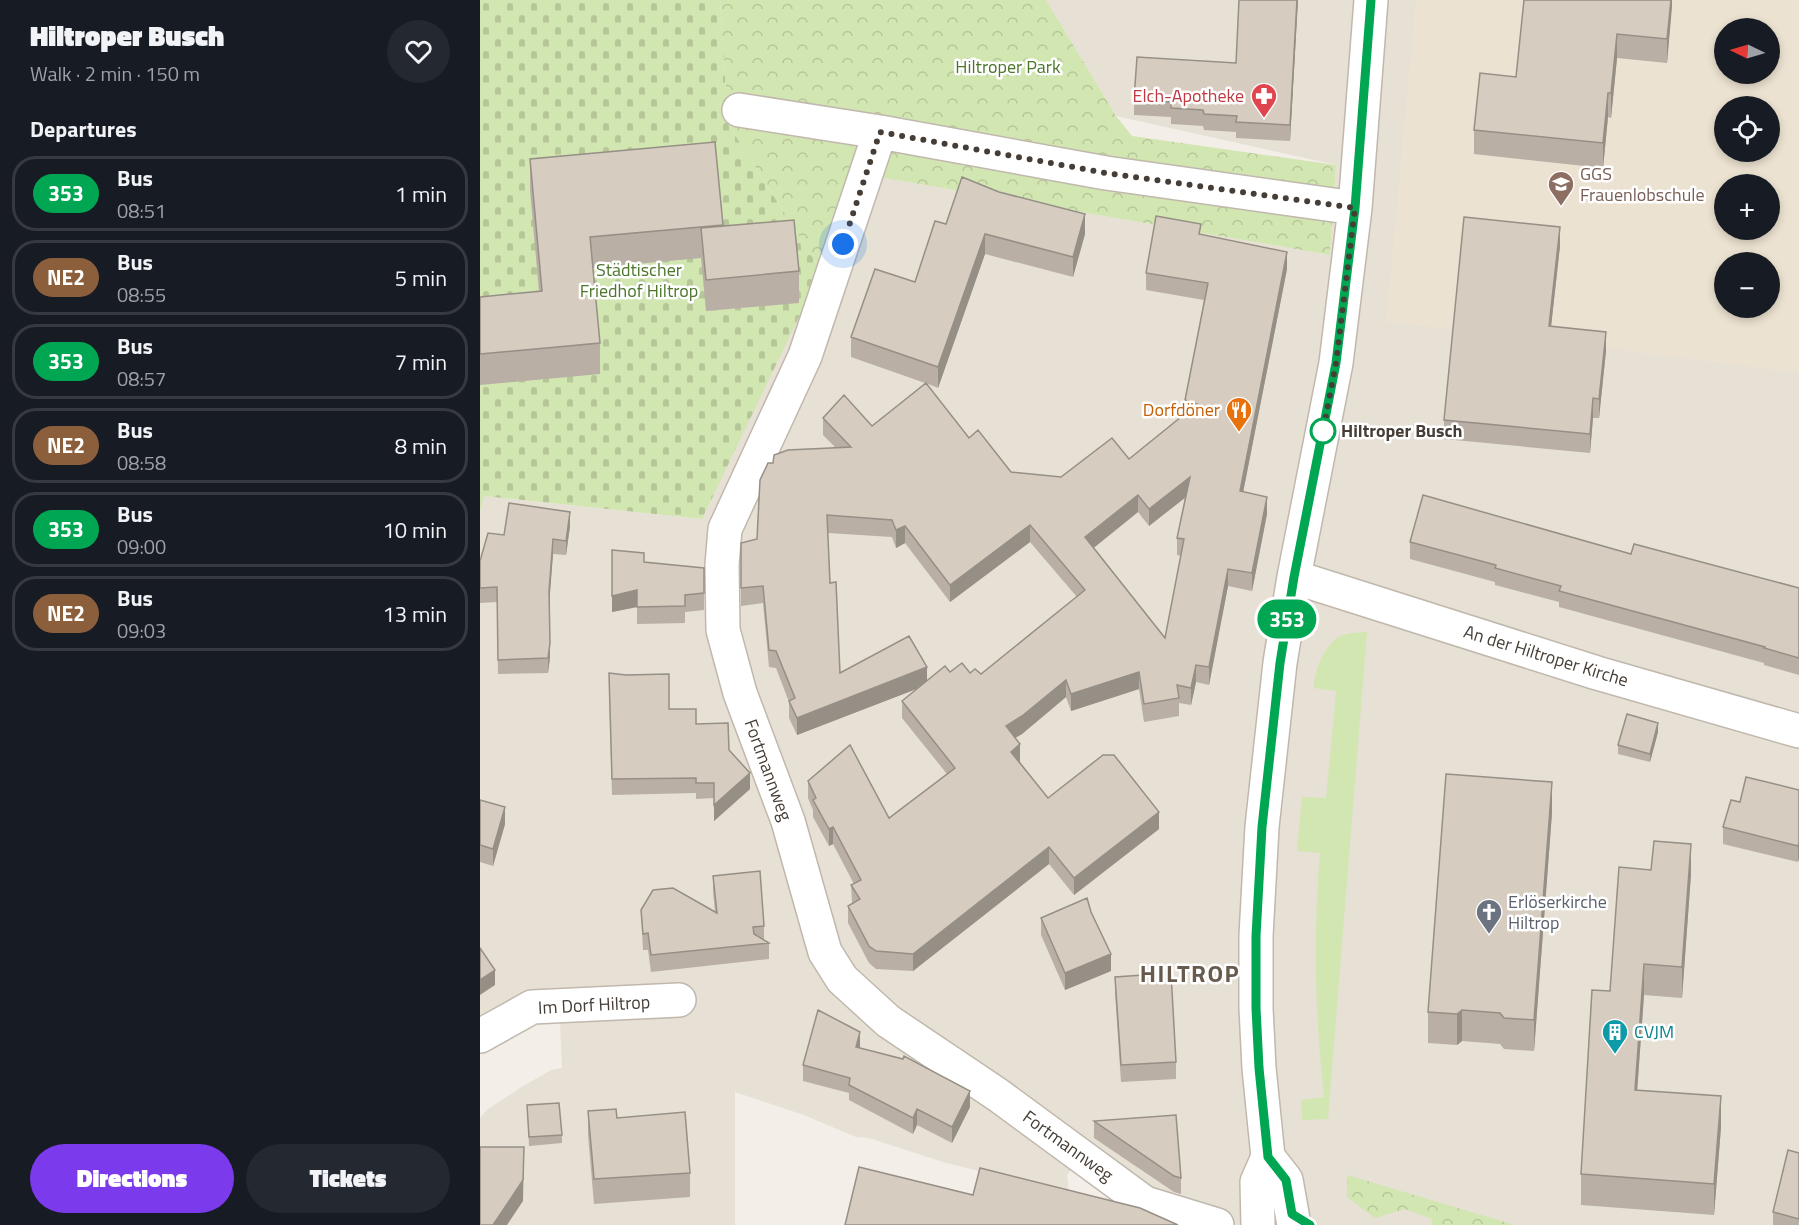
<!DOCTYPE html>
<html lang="en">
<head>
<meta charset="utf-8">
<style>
	:root { --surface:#171b24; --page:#242831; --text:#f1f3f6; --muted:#9ea1a6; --line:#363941; --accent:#7c3aed }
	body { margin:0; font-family:"Titillium Web",sans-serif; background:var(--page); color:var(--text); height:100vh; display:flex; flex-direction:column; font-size:22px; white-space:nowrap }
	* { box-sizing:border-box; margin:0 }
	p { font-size:20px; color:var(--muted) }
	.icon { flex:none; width:33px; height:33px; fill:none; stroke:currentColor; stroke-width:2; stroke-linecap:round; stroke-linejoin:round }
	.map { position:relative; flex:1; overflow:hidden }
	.details { display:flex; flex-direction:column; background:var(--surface); width:480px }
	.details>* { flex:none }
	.badge { padding:0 12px; border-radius:20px; font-size:21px; line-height:39px }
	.needle { width:39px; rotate:275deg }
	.buttons { position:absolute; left:1234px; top:18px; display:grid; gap:12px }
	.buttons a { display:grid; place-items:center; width:66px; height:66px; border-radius:50%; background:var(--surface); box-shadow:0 3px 9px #0003; font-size:30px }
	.you { position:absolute; width:30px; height:30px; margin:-15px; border:4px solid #fff; border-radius:50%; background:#1a73e8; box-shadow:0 0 0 9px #1a73e833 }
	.map>.badge { position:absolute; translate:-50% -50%; box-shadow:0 0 0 3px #fff }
	h2 { padding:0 30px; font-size:22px; line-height:54px }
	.round { display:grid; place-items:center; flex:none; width:63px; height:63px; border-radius:32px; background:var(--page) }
	.summary { display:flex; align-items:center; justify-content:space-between; height:102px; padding:0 30px }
	h1 { font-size:28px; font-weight:800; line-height:45px }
	.button { display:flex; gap:12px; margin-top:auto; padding:12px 30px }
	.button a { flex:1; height:69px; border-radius:36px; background:var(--accent); color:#fff; font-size:24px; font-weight:800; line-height:69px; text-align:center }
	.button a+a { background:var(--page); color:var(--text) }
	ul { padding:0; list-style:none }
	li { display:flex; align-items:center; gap:18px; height:75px; margin:0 12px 9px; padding:0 18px; border:3px solid var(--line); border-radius:24px }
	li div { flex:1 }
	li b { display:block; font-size:22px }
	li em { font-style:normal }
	li .badge { min-width:66px; font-weight:700; text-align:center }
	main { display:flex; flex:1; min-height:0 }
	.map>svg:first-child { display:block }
</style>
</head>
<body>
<main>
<section class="details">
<div class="summary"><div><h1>Hiltroper Busch</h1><p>Walk · 2 min · 150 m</p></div><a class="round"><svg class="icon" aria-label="heart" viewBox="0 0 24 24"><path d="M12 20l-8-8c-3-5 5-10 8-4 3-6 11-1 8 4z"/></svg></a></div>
<h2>Departures</h2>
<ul>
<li><span class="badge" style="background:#00a651;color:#fff">353</span><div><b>Bus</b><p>08:51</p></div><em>1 min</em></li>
<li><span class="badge" style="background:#8b5e3c;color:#fff">NE2</span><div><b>Bus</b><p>08:55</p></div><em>5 min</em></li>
<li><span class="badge" style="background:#00a651;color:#fff">353</span><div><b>Bus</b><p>08:57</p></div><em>7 min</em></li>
<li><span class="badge" style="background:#8b5e3c;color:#fff">NE2</span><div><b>Bus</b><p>08:58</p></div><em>8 min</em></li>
<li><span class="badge" style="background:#00a651;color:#fff">353</span><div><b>Bus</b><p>09:00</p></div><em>10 min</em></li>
<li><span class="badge" style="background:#8b5e3c;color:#fff">NE2</span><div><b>Bus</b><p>09:03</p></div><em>13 min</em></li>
</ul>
<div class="button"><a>Directions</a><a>Tickets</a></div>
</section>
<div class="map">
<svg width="1319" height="1225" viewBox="0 0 1319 1225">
	<defs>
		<pattern id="forest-crowns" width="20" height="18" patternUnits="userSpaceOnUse" patternTransform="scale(1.5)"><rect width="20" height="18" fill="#d2e6b1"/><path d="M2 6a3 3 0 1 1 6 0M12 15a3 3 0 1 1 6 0" fill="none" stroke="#b6c699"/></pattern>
		<pattern id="cemetery-stones" width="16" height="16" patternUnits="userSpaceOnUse" patternTransform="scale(1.5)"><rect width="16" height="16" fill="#d2e6b1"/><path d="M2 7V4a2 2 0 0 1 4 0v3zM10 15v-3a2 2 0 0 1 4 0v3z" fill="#b6c699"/></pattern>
	</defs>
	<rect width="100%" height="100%" fill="#f3eee7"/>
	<path fill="#e7e0d5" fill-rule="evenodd" d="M566,0h753v1225h-593l-133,-58 -6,8 2,18 -123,-30 -77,-25 -13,-1 -52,-22 -69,-23v133h-255v-107l8,-9 32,-21 31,-18 11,-2 -3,-71 -79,26v-511l3,-16 219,23 154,-346 474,82 6,-90 -220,-49zM1245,28h45v46h-45zM1245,106h45v46h-45zM1245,184h45v46h-45zM1245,262h45v46h-45z"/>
	<path fill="#ece2d1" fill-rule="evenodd" d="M936,0h383v373l-257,-33 -156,-18zM1245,28h45v46h-45zM1245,106h45v46h-45zM1245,184h45v46h-45zM1245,262h45v46h-45z"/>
	<path fill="#d2e6b1" d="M887,632l-39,487 -26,1 -1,-20 23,-3c-9,-81 -11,-162 -4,-244l-23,-2 5,-54 24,1 10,-107 -22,-3c0,-17 9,-41 25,-51 8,-5 19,-4 28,-5z"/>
	<path fill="url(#forest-crowns)" d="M240,0h326l70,116 16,20 204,29 -6,90 -474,-82 -35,98 -93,-147z
		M867,1175l168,50h-83v-6l-27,-10 -30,9 -28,-21z"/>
	<path fill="url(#cemetery-stones)" d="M0,0h240l8,124 93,147 -119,248 -218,-23 -4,16z"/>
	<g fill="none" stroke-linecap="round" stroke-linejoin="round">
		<g stroke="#c1b8ad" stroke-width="36">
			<path id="minor" d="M259,110l141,22 226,41 249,35
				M400,132l-75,224 -80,173 -3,36 1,65 17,63 48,128 37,131 17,27 46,42 110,74 147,108 72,22
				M814,577l303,96 202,58
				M0,1036l52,-29 147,-7
				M778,1225l-1,-43 11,-25
				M814,1225l-8,-45 -18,-23 -9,-89 -3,-60v-72l6,-109 18,-164 14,-86 42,-214 19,-155 16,-208"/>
		</g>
		<use href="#minor" stroke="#fff" stroke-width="33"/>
	</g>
	<path fill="#b9afa5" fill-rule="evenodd" d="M818,0l-8,141 -54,-3v-6l-32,-2 -1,-4 -32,-2v-7l-37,-2v-16l102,-36z
		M1192,0l-5,63 -50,-5 -6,60 -3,-1 -5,51 -129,-14v-24l42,-53z
		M235,142l8,84 76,45v32l-93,8 -5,-53 -108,10 7,75v31l-120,11v-88l59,-5 -9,-102v-31z
		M466,224l139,10 -12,43 -88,-23 -47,134 -12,-5 43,55 42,34 50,5 68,-18 56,-45v-14l19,-100 -58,-10v-17l55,-38 86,34 -44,223 24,22 -15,77 -24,-5 -19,99 -13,-3 -5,23 -12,-2v13l-35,6 -5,-33 -68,22 -5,-14 -44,37 -7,4 5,24 28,36 111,31 -85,66 -25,-31 -136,107 -37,-2 -7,-6 -21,-40v-17l4,-3 -1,-18 3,-1 -21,-40 -4,2 -16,-29v-7l-5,-12v-17l81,37 58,-44 -45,-56v-17l16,-13 -121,47 -8,-17v-16l-13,-34 -7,-1 -6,-64 -22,3v-63l16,-4 16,-76 62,-16 -12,-12v-17l49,8 53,-43 -74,-26v-20l64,-55zM705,497l-8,41v17l4,1 -16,82 -72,-90 45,-36 11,14zM348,533l64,4 4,11 9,-5 45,59 80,-60 47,55 -96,77 -11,-1 -20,-1 -23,9 -87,-8 -10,-90z
		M1080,246l-9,80 55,25 -7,67h-6l-3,35 -146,-14v-19z
		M90,526l-4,29 -13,-1 -4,50 1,53 -2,16 -50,1 -1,-72 -17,1v-42z
		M930,542l221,12 168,34v87l-35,-10v-2l-205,-56v-5l-64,-17v-3l-85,-23z
		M132,550l32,12 60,6v42l-19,2v11l-48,1v-17l-25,5z
		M129,689l60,20 27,15 33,26 21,39 -36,32v-23l-18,1v-6l-84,2z
		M1178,732l-8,30 -32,-8v-9z
		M1319,790l-1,72 -75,-18v-17z
		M0,800l25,24 -12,42 -13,-4z
		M1072,813l-18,238 -30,-2 -4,-5 -38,-3 -5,4 -29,-2v-31z
		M1211,874l-9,124 -38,-3 -7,95 84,37 -7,88 -133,-10v-31l29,-183z
		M233,876l51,50v14l5,3v16l-118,13 -3,-22h-5l-2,-40 74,2 -2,-20z
		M561,918l70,53 -46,19 -24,-55z
		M635,977l61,85v17l-55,3 -6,-89z
		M380,1048l110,59 -18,36 -35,-18 -4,9 -64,-34v-7l-46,-12v-16z
		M47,1105l35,30v8l-33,3z
		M108,1111l29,7 73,55v24l-96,7 -6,-69z
		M614,1121l87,57v16l-7,-2 -80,-54z
		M1319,1153v72h-26v-13z"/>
	<path fill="#968f86" d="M817,0h1l-8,141v-16z
		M1191,0h1v7l-5,56v-24z
		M1137,34v24l-6,60v-25z
		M1128,93v24l-5,51v-25z
		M605,214v20l-12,43v-20z
		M1080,227v19l-11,99v-19z
		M505,234v20l-47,134v-21z
		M807,252v17l-47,239v-17z
		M1126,332v19l-7,67v-19z
		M1113,398v20l-3,35v-19z
		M710,477v17l-41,32v-17z
		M658,495v17l-53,43v-18z
		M787,497v17l-15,77v-18z
		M90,512v14l-4,29v-14z
		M550,525v17l-80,60v-17z
		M425,526v17l-9,5v-18z
		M73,539v15l-4,52v-15z
		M748,569v17l-19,99v-18z
		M157,590v17l-25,5v-16z
		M70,643v14l-2,16v-15z
		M716,665v17l-5,23v-17z
		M447,667v18l-130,50v-17z
		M659,672v17l-68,22v-17z
		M586,680v17l-44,37 -16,9v-17z
		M1178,723v9l-8,30v-8z
		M540,744v18l-9,7v-17z
		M270,773v16l-36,32v-16z
		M1072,782v31l-18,238v-31z
		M25,807v17l-12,42v-17z
		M679,812v17l-85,66v-17z
		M353,827v17l-4,2v-17z
		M1319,842v17l-1,3v-16z
		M1211,844v30l-9,124v-31z
		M569,847v17l-136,107v-17z
		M631,954v17l-46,19v-17z
		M1164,964v31l-9,126v-31z
		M15,970v15l-15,10v-15z
		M982,1010v31l-5,4v-31z
		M380,1032v16l-4,-1z
		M490,1091v16l-18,36v-16z
		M1241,1096v31l-7,88v-31z
		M437,1109v16l-4,9v-16z
		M44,1147l-1,54 -16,24h-14z"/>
	<path fill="#d7ccc0" stroke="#968f86" stroke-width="1.5" fill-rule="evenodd" d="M759,0h58l-7,125 -54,-3 1,-6 -33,-2 -1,-4 -32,-2v-6l-37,-3 3,-42 99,6z
		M1044,0h147l-4,39 -50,-5 -6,59h-3l-5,50 -129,-13 6,-57 36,4z
		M235,142l8,83 -133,12 10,106 -120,11v-57l62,-6 -12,-132z
		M482,177l37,15 86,22 -12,43 -88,-23 -47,133 -87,-30 24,-68 40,13 20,-61 11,3z
		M676,216l45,8 -2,10 88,18 -47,239 27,6 -15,76 -24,-4 -19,98 -13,-2 -5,23 -14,-3 2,13 -35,6 -5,-32 -68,22 -5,-14 -44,36 -16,10 14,18 -9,8 37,46 55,-43h11l45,57 -85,66 -25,-31 -136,107 -37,-3 -7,-5 -21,-40 12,-7 -9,-14 10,-5 -28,-53 -4,2 -16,-29 3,-2 -8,-17 42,-36 39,73 66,-50 -53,-67 43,-35 5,6 12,-9 8,10 5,-4 6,5 104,-84 -55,-65 -80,60 -45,-59 -9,4 -4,-10 -65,-5 3,68 6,-1 4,91 69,-37 18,31 -130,51 -8,-17 6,-3 -19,-47 -7,-1 -6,-64 -22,2v-45l16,-4 3,-59 8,-17h5l1,-8 14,-5 63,-3 -28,-29 21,-23 28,31 54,-43 43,55 9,-8 33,42 50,5 51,-39 17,21 68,-55 -12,-4 23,-117 -62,-10zM710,477l-13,61 7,1 -19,99 -80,-101 53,-42 11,14z
		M984,217l96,10 -11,99 57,6 -7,67 -6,-1 -3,36 -146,-14z
		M314,220l5,51 -93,9 -5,-52z
		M943,495l208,59 3,-10 165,44v70l-35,-10 1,-1 -206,-56 2,-5 -66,-18 1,-3 -86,-23z
		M29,503l61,9 -4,29 -13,-2 -4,52 1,52 -2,15 -50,2 -1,-73 -17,1v-27l8,-28 16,2z
		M132,550l32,3v9l60,6v25l-19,2v11l-48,1v-17l-25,6z
		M129,673l17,2 43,-1v35h27v15l32,-1 1,27 21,23 -36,32v-22h-18v-5l-84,1z
		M1147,714l31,9 -8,31 -32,-9z
		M966,774l106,8 -18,238 -30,-2 -4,-5 -38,-3 -5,4 -29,-2z
		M1266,777l53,13v52l-1,4 -75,-19 8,-27 9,2z
		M0,800l25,7 -12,42 -13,-4z
		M1174,841l37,3 -9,123 -38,-3 -9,126 86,6 -7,88 -133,-10 11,-184 18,1 9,-124 32,3z
		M280,871l4,55 -11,1 1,7 15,9 -118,12 -3,-22 -5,1 -2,-24 12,-20 20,-2 44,25 -4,-37z
		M607,898l4,14 20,42 -46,19 -24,-55z
		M0,948l15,22 -15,10z
		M691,973l5,89 -55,3 -6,-88z
		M338,1010l42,22 -4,15 47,12 1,-3 66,35 -18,36 -35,-18 -4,9 -64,-33 1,-7 -47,-13z
		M79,1103l3,32 -33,2 -2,-32z
		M136,1109l1,9 68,-6 5,61 -96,6 -6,-68z
		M696,1115l5,63 -7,-2 -80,-55z
		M0,1147h44l-1,33 -30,45h-13z
		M1308,1150l11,3v66l-26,-7z
		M379,1167l114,28 7,-27 160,40 38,17h-333z"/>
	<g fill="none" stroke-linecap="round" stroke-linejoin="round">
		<g stroke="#fff" stroke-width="14">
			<path id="line" d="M830,1225l-18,-11 -6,-34 -18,-23 -9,-89 -3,-60v-72l6,-109 18,-164 14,-86 42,-214 19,-155 16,-208"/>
		</g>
		<use href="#line" stroke="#00a651" stroke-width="9"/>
		<path stroke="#463e36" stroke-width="6" stroke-dasharray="0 10.8" d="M363,244l37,-112 226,41 249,35 -19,155 -13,68"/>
	</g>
	<defs>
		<g id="pharmacy-pin" transform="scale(1.35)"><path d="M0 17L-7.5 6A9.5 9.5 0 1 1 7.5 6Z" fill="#e0444e" stroke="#fff"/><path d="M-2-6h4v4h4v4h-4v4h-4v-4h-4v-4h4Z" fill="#fff"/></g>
		<g id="school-pin" transform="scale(1.35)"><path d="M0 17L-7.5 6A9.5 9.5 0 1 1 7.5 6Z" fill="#8d6e63" stroke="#fff"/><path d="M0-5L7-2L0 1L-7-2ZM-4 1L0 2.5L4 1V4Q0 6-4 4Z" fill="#fff"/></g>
		<g id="restaurant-pin" transform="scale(1.35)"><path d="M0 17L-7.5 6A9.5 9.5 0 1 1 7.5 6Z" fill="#e8710a" stroke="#fff"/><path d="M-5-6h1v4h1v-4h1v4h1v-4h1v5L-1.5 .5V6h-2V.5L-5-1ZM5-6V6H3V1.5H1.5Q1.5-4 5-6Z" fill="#fff"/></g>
		<g id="church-pin" transform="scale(1.35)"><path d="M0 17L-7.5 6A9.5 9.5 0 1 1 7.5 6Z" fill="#6b7280" stroke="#fff"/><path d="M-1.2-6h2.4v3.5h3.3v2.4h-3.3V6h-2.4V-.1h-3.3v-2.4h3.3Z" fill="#fff"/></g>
		<g id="building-pin" transform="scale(1.35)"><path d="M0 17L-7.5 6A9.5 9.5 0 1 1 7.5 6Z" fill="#0f9aa8" stroke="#fff"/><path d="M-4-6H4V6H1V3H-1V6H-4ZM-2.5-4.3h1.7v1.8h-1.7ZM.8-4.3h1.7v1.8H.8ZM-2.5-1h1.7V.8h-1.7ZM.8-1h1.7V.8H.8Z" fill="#fff"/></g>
	</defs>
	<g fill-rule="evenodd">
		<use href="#pharmacy-pin" x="784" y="96"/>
		<use href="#school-pin" x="1081" y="184"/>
		<use href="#restaurant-pin" x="759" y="410"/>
		<use href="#church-pin" x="1009" y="912"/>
		<use href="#building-pin" x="1135" y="1032"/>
	</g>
	<circle fill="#fff" stroke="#00a651" stroke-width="3" cx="843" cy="431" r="12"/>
	<g text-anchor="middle" stroke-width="5" stroke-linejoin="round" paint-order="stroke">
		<g font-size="18" fill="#4d762b" stroke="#fff">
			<text x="528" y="73">Hiltroper Park</text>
			<text x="159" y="276">Städtischer<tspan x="159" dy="21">Friedhof Hiltrop</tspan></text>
		</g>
		<g font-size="18" fill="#be3a42" stroke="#fff" text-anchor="end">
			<text x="764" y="102">Elch-Apotheke</text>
		</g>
		<g font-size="18" fill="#785e54" stroke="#fff" text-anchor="start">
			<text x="1100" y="180">GGS<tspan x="1100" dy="21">Frauenlobschule</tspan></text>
		</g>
		<g font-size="18" fill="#c56008" stroke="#fff" text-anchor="end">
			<text x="740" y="416">Dorfdöner</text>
		</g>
		<g font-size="18" font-weight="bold" fill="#463e36" stroke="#fff" text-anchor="start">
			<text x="861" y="437">Hiltroper Busch</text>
		</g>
		<g font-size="18" fill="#463e36" stroke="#fff">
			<text transform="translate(1066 656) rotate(17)" y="6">An der Hiltroper Kirche</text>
			<text transform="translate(288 770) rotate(70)" y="6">Fortmannweg</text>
			<text transform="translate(114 1005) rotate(-3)" y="6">Im Dorf Hiltrop</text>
			<text transform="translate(588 1146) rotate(36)" y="6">Fortmannweg</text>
		</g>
		<g font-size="18" fill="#5b616d" stroke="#fff" text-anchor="start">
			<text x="1028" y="908">Erlöserkirche<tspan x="1028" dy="21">Hiltrop</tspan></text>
		</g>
		<g font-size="18" fill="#0d838f" stroke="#fff" text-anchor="start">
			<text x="1154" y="1038">CVJM</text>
		</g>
		<g font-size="24" font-weight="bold" letter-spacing="1.5" fill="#685b4e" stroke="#fff">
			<text x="710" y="982">HILTROP</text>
		</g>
	</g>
</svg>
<div class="buttons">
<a><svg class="needle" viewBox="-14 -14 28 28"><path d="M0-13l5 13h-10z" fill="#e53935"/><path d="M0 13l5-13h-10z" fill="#9ea1a6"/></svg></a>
<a><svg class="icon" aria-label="locate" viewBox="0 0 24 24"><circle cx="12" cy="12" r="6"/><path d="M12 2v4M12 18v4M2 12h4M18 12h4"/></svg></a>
<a>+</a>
<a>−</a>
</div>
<div class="you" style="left:363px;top:244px"></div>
<b class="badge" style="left:807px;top:619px;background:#00a651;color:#fff">353</b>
</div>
</main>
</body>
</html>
